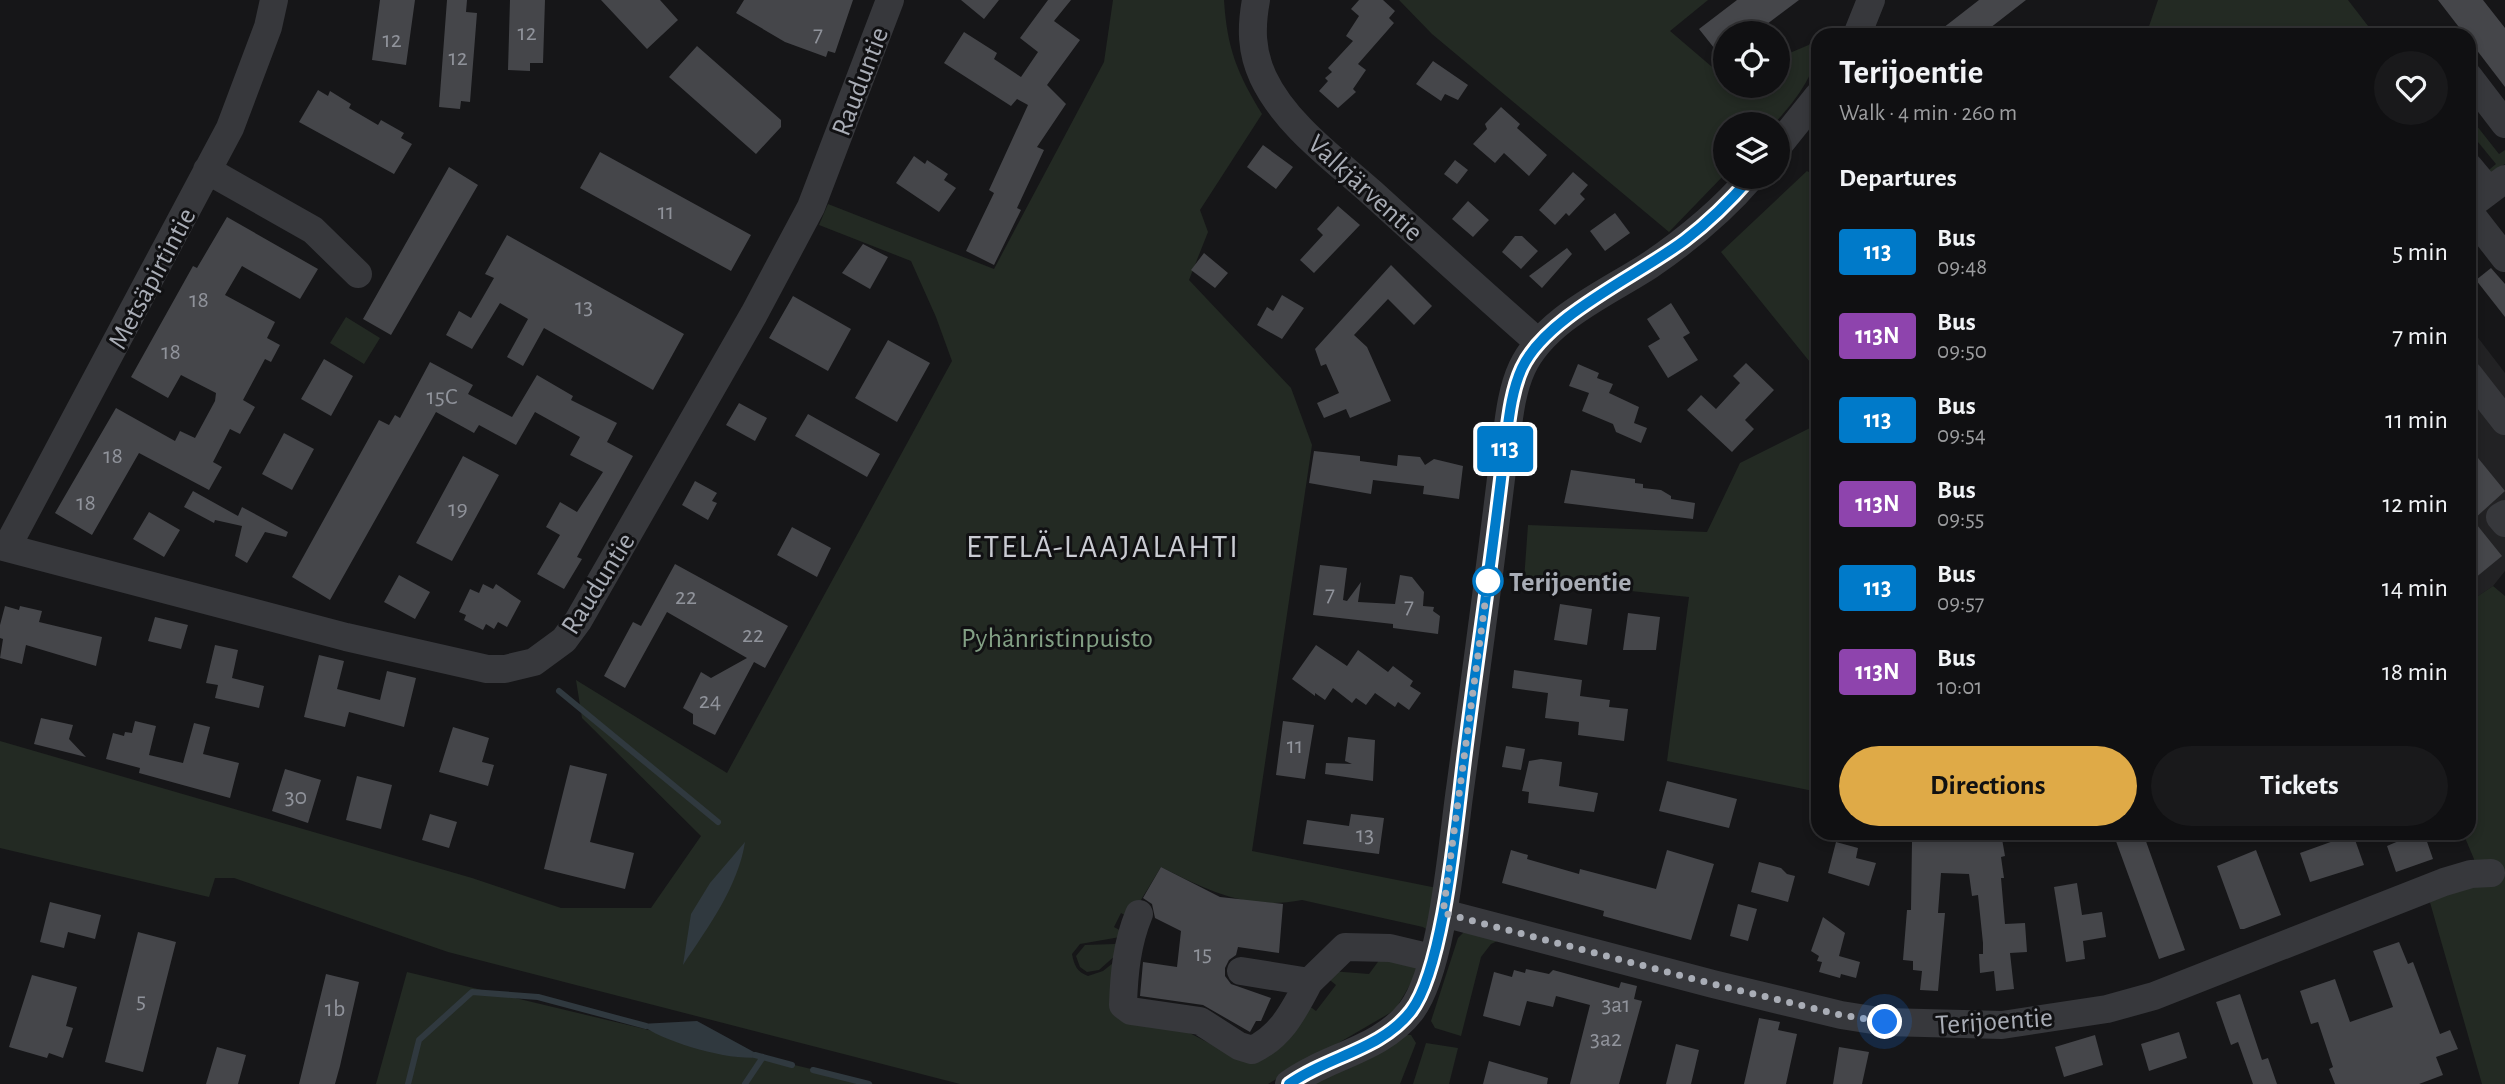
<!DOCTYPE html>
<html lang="en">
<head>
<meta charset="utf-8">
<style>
	:root { --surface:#101012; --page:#19191b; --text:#f1f3f6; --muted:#9c9d9f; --line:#303032; --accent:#dfaa47 }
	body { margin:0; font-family:"Alegreya Sans",sans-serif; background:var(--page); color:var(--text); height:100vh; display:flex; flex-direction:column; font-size:26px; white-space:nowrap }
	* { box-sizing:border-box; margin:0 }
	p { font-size:23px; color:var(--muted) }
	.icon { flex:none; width:38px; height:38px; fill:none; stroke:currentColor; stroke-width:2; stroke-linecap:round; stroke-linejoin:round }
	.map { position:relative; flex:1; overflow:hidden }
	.panel { position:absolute; left:1811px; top:28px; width:665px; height:812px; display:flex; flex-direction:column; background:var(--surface); border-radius:21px; box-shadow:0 4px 10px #0003,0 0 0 2px var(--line) }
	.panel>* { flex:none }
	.badge { padding:0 14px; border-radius:5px; font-size:24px; line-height:46px }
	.tools { position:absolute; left:1713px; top:21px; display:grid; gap:14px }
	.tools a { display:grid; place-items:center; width:77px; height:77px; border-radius:50%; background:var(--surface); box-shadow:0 4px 10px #0003,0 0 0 2px var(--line); font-size:35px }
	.you { position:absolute; width:35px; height:35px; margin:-18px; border:5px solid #fff; border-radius:50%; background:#1a73e8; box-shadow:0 0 0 10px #1a73e833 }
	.map>.badge { position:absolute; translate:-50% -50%; box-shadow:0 0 0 4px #fff }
	h2 { padding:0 28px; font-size:26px; line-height:63px }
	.round { display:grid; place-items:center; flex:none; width:74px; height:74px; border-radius:37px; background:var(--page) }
	.overview { display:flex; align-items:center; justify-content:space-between; height:119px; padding:0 28px }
	h1 { font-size:33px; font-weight:700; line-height:52px }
	.action { display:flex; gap:14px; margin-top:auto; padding:14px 28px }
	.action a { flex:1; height:80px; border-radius:42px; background:var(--accent); color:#111; font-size:28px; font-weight:700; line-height:80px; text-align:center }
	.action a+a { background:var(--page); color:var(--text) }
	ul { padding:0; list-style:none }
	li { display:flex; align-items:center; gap:21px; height:84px; padding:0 28px }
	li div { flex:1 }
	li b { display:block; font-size:26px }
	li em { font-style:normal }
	li .badge { min-width:77px; font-weight:700; text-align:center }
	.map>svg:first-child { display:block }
</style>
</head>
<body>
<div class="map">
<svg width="2505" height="1084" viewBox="0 0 2505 1084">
	<rect width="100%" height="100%" fill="#161618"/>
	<path fill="#222224" d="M2469,326l36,47v135l-14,12 14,17v34l-12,15 -24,16z"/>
	<path fill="#232a23" d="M1113,0h111c3,48 13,73 38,114l-62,96 8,22 -19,48 102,108 21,57 -60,406 185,37 -6,44 -8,-5 -121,-27c-54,11 -95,-10 -141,-33l-31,51 -9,-5 -7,14 9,5 -3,5 -40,7 -8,10c2,11 5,18 16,22l15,-5 15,-12 -2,43 54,21 70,36 68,-54 8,6 20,-26 -10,-8 5,-6 38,3 14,-19 34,11v7l-22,37 -127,74h-308l-512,-132 -214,-74h-19l-6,19 -209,-49v-107l472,137 89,30h90l50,-72 -119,-118 -6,-38 151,93 225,-412 -16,-44 -25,-56 -92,-36 9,-21 166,65 110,-207z
		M1399,0h309l-38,31 55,47 1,8h52v-28l40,-17c0,32 -23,60 -44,83h-48l-1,50 -56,58 -237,-198z
		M2158,0h190l27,35h-229z
		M2469,116l30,38 6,-4v14l-18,14 -3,-4 12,-10 -27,-33z
		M1807,171l11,6v195l-97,-120z
		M346,317l34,21 -16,26 -34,-21z
		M1818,424v368l-151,-31 22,-164 -165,-17 4,-55 179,7 33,-69z
		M2493,586l12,10v488h-23l-53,-185 47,-17 -2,-23 -11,-26h6v-231z
		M1466,930l42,6 -17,8 -10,13 -20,79 -26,-8 -4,-7 27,-83z
		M1115,944l3,1 -1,9 -18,16 -12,2 -7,-5 -4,-11 9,-11z
		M407,972l467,112h-498z
		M1400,1035h11l5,8 -16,41h-89z
		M1426,1043l32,5 -9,36h-36z"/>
	<path fill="#30393f" d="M745,842c-7,45 -37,85 -62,123l8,-51 19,-31z
		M697,1021l66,36c-31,5 -98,-14 -123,-33z"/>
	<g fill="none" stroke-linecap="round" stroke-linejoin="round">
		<path stroke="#30393f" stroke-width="6" d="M559,691l159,131
			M755,1055l37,10
			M813,1070l56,14
			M408,1084l11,-44 53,-48 66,5 108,29
			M745,1084l18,-27"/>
	</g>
	<path fill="#45464a" d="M380,0h35l-9,65 -34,-5z
		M447,0h20l-1,12 11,1 -7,89 -9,-1 -1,8 -21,-2z
		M510,0h35l-2,63h-13v8l-22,-1z
		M601,0h59l18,20 -31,29z
		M744,0h109l-18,53 -7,-2 -2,6 -41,-15 -49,-29z
		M961,0h38l-15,19z
		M1048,0h23l-17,21 26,19 -33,45 19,19 -29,43 7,3 -27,58 4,2 -27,55 -28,-14 28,-58 -5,-3 39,-85 -11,-6 -6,7 -67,-43 20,-31 33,21 -3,6 27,18 17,-25 -18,-14z
		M1359,0h24l12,11 -6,7 5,5 -36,41 8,6 -13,19 3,3 -18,16 -19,-17 9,-10 -3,-3 7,-6 -4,-4 25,-27 -7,-5 13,-20 -8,-7z
		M1737,0h62l-44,33h-29v30l-27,-34z
		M1979,0h47l-45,35h-47z
		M2438,0h45l22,28v59l-36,-47v-5h-4z
		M697,46l84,74v7l-25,27 -87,-77z
		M1433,61l35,24 -10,15 -13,-6 -4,7 -25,-17z
		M318,90l10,6 2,-5 21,13 -2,4 29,17 3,-5 23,13 -3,5 11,6 -18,30 -95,-52z
		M1501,107l19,17 -3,4 30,27 -18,21 -25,-23 -9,10 -22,-19 14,-15 -2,-5z
		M1263,145l30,22 -17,22 -29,-22z
		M600,152l151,83 -20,36 -151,-83z
		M914,156l11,8 2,-4 21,14 -4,6 12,8 -17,24 -43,-29z
		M1455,160l13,10 -11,14 -13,-10z
		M449,167l29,18 -87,150 -28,-16z
		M1573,172l15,13 -8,9 5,5 -16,17 -3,-3 -11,12 -16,-15z
		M1468,201l21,19 -16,17 -21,-18z
		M1338,206l22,19 -46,48 -14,-13 23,-25 -6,-6z
		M1615,213l15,20 -25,18 -15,-20z
		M227,217l91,52 -18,30 -58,-33 -17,29 50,27 -8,16 13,7 -9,17 -6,-3 -22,41 12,7 -15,27 -10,-5 -17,33 9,5 -13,23 -70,-37 -47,82 -37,-22 61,-105 59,33 5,-10 15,7 20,-37 1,-8 -35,-18 -13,23 -37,-21 62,-111 4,2z
		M507,235l177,99 -31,56 -109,-62 -21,38 -16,-9 21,-38 -28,-16 -28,46 -26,-14 13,-24 12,7 23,-40 -9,-4z
		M1515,236h7l16,15 -17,18 -19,-17z
		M863,244l25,13 -18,32 -28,-16z
		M1567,248l5,6 -30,34 -13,-12z
		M1204,253l24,20 -13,15 -24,-18z
		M1391,265l41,41 -18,19 -26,-26 -34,36 13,12 24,54 -41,17 -4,-9 -22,9 -7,-15 22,-10 -13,-29 -5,2 -6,-17z
		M2491,268l14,16v33l-29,-37z
		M1282,295l22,13 -22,31 -25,-14 10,-18 6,4z
		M793,296l58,33 -23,42 -59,-33z
		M1671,303l19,30 -7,4 15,23 -30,18 -20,-32 12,-7 -13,-20z
		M888,340l42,23 -33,59 -42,-24z
		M324,359l29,17 -22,40 -30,-17z
		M430,362l43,23 -5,9 44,23 25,-42 36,21 -2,4 46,23 -10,19 26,14 -56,101 5,2 -18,30 -27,-15 23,-39 -14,-8 14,-25 17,10 26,-40 -33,-17 10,-18 -45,-25 -19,33 -37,-20 -5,8 -38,-21 -106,188 -38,-23 87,-157 10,5 6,-10 5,3z
		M1746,363l28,27 -29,30 9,9 -22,23 -45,-42 14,-15 15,14 24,-26 -7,-7z
		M1578,364l21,9 -2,5 16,6 -4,9 30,14 -5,16 13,5 -6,15 -25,-11 -3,-8 -31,-13 7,-18 -20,-7z
		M739,403l28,15 -12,23 -29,-16z
		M808,414l72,40 -13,23 -72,-41z
		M284,433l30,16 -22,41 -30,-16z
		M2469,447l36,44 -32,29 29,36 -33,27z
		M1314,451l46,5v5l37,5 1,-11 22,2 5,8 9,-6 29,7 -4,33 -36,-5 1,-8 -51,-6 -2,14 -62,-11z
		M463,456l36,19 -47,86 -36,-18z
		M1571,470l64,9v4l8,1v4l18,2 10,6v3l24,4 -2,16 -129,-16z
		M695,481l22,12 -5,8 5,2 -9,17 -26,-15z
		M193,491l45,25 4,-9 46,25 -2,5 -21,-5 -18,31 -12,-7 7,-30 -27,-6 -1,3 -30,-16z
		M149,512l31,18 -16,27 -31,-18z
		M792,527l39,21 -14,29 -40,-22z
		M675,564l113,62 -23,42 -11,-6 -39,73 -22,-11v-10l-10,-6 18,-36 10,6 36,-20 -80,-46 -42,76 -21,-12 29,-54 8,4z
		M1320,565l27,3 -4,32 4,1 14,-19 -3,20 37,2 5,-29 12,2 12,15 -1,14 11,1 -1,4 7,5 -2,18 -45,-6v-4l-80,-9z
		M399,575l31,17 -15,27 -31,-17z
		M483,584l10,5 3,-5 25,17 -14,26 -9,-5 -4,7 -8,-5 -3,6 -19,-10 2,-5 -7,-3 11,-23 9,4z
		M1560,604l32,5 -5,36 -33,-5z
		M5,606l14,4 1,-4 22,5 -3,11 63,15 -6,29 -70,-21 -4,19 -22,-6 3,-19 -3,-1v-13z
		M1628,613l32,4 -4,33h-33z
		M155,617l33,8 -7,24 -33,-8z
		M215,645l23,5 -6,28 32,8 -5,22 -44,-10 3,-13 -12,-2z
		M1316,645l31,21 11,-16 30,22 5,-6 20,15 -3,5 11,7 -12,17 -11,-8 -3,5 -20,-14 -9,12 -10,-7 -4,5 -19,-15 -8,12 -10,-7v3l-23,-17z
		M319,655l25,6 -7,28 43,11 7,-29 29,7 -12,49 -55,-15 -4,15 -41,-10z
		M1514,670l68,10 -2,16 30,4 -1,7 19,2 -4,32 -46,-6 1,-13 -34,-4 3,-25 -36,-5z
		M41,718l32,7 -4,14 17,18 -52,-13z
		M135,721l21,5 -7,29 34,8 11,-40 16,4 -7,27 36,9 -9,35 -91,-25 1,-5 -34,-9 7,-26 11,3 1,-4 7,1z
		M1283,721l31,4 -9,54 -29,-4z
		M453,727l36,11 -7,24 12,3 -6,21 -49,-14z
		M1348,737l27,3 -2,41 -48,-7 1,-11 26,1 -7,-3z
		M1506,746l19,3 -4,21 -19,-3z
		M1541,759l21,3 -3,24 39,7 -4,19 -66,-9 1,-11 -7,-1 7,-30z
		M570,765l37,9 -17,68 44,11 -9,36 -81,-20z
		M285,769l36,11 -13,43 -36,-12z
		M357,776l35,9 -11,44 -35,-9z
		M1667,781l70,18 -8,29 -70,-17z
		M430,814l27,8 -8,26 -27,-8z
		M1351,814l33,4 -5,36 -76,-10 4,-24 42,6z
		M1919,833h34v6l48,-6 4,23 -4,1 3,21h-3l4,46 20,-1 2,29 -17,1 4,36 -18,2 -2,-20 -14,2 -1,-19h4v-11l-5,-48 -6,1 -3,-22 -28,-1 -3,40h7l-7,78 -18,-1 2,-19 -9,-1v-9l-10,-1 4,-50h4l1,-69h7z
		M2113,833h30l42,117 -26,9z
		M2398,833h26l9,26 -37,13 -9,-26 14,-6z
		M2353,834l11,31 -54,17 -10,-29z
		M1836,842l22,6 -2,10 20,5 -7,23 -41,-13z
		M1511,850l17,5 -1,4 52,15 1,-5 76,20 11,-39 47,14 -23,76 -88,-24 1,-5 -102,-28z
		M2256,850l25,65 -37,14h-4l-23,-63z
		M1759,862l22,6 6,6 8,2 -7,26 -37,-10z
		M1161,867l59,30 63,7 -4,49 -41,-6 -2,8 -7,5 -4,8v8l6,8 40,14 -10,23h-5l-6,11 -47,-27 -63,-9 3,-34 34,5 4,-36 -26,-13 -3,-14 -9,-6z
		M2077,883l5,32 20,-3 4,25 -23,4 2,18 -19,3 -12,-75z
		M50,902l51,13 -6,24 -27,-7 -4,16 -24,-6z
		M1738,904l19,5 -9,32 -18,-5z
		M1823,917l22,16 -6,23 21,6 -4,16 -15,-4 -1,4 -21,-6 3,-10 -5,-1 2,-5 -8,-5z
		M138,932l38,10 -33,130 -38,-10z
		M2399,942l9,22 5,-2 27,72 10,-4 8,19 -22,8 7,18 -24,9h-84l-6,-15 4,-2 -15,-45 -7,2 -11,-33 35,-12 15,43 43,-15 -20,-56z
		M1526,969l23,5 4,-4 66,18 2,-6 16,4 -3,13 8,2 -23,83h-49l20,-79 -34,-9 -3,11 -26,-6 -7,25 -37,-10 11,-44 18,5 2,-7 11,3z
		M326,974l33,8 -19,84 -5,18h-36z
		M32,975l45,12 -11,39 7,2 -10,30 -14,-5 -2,5 -38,-11z
		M2240,994l22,66 6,-2 9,26h-24l-15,-42 -7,3 -15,-43z
		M1759,1018l21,4 -2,8 19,4 -11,50h-42z
		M2179,1032l8,26 -38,13 -8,-27z
		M2095,1035l8,30 -39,12 -9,-30z
		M1676,1044l23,6 -8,34h-25z
		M217,1047l29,8 -8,29h-32z
		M1839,1047l30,5 -7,32h-29z
		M1489,1061l59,17 -1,6h-64z"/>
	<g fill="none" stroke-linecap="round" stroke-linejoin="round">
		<path stroke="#37383c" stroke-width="28" d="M1256,0c-5,27 -5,51 7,77 22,47 71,82 109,116 55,50 110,100 166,149
			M1857,35l14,-35
			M2469,77l36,47
			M1778,146l40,-50
			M2469,167l20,24
			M207,170l106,60 45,44
			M2469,206l36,-27
			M2469,212l36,46
			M2469,375l36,46
			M2505,514l-5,3 5,6
			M0,546l346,91 141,32h18l29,-7 30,-22 14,-19 176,-307 57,-107 79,-207
			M7,547l223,-419 38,-101 6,-27
			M1443,913l270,71 128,31 44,7 117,3 105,-16 47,-13 290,-114 27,-8 20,-1
			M1139,914c-12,29 -15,59 -16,91l8,6 69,10 39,25 13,4c30,-14 42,-40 57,-68
			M1241,971l68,11 36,-35 45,1 42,10
			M1289,1084c38,-28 92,-34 122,-73 32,-42 41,-167 49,-222 15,-109 30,-218 43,-327 5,-30 6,-66 19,-94 23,-49 85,-75 128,-103 38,-26 72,-54 101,-88"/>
	</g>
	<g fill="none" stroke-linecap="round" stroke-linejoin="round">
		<g stroke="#fff" stroke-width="16">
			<path id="line" d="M1289,1084c39,-28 92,-34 122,-73 34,-44 46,-199 54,-259 12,-96 27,-193 38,-290 5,-30 6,-66 19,-94 24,-52 117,-93 163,-128 25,-19 46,-40 66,-63"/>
		</g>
		<use href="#line" stroke="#007ac9" stroke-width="10"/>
		<path stroke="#a9adb6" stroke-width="7" stroke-dasharray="0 12.6" d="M1488,581l-45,332 270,71 128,31 44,7"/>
	</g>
	<circle fill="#fff" stroke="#007ac9" stroke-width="3.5" cx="1488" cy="581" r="14"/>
	<g text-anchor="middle" stroke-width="6" stroke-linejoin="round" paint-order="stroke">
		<g font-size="24" fill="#90939b">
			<text x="527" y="40">12</text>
			<text x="818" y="41">7</text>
			<text x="392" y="47">12</text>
			<text x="458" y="65">12</text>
			<text x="666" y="219">11</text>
			<text x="199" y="307">18</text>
			<text x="584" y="314">13</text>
			<text x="171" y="359">18</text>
			<text x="442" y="404">15C</text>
			<text x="113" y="463">18</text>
			<text x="86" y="510">18</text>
			<text x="458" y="516">19</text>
			<text x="1330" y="601">7</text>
			<text x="686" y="604">22</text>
			<text x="1409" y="613">7</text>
			<text x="753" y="642">22</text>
			<text x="710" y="708">24</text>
			<text x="1295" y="753">11</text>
			<text x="296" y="804">30</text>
			<text x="1365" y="842">13</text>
			<text x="1203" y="961">15</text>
			<text x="141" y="1008">5</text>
			<text x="1616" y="1012">3a1</text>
			<text x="335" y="1016">1b</text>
			<text x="1606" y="1046">3a2</text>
		</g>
		<g font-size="28" fill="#a9adb6" stroke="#111113">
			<text transform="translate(859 81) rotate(-69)" y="10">Rauduntie</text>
			<text transform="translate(1366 187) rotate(42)" y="10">Valkjärventie</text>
			<text transform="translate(151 278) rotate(-62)" y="10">Metsäpirtintie</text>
			<text transform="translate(597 583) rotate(-58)" y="10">Rauduntie</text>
			<text transform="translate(1994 1020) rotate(-4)" y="10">Terijoentie</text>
		</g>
		<g font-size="28" font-weight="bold" fill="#a9adb6" stroke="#111113" text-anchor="start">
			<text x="1509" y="591">Terijoentie</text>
		</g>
		<g font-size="28" fill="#829f84" stroke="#111113">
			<text x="1057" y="647">Pyhänristinpuisto</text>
		</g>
		<g font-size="32" letter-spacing="2" fill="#caccd3" stroke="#111113">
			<text x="1103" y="557">ETELÄ-LAAJALAHTI</text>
		</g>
	</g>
</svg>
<div class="tools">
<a><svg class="icon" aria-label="locate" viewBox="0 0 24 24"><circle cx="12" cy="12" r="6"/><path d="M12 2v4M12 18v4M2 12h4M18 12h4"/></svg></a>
<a><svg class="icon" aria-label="layers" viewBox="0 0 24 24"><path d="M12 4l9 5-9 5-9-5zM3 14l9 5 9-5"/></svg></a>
</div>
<div class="you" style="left:1885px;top:1022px"></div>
<b class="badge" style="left:1505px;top:449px;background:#007ac9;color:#fff">113</b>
<section class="panel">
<div class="overview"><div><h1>Terijoentie</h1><p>Walk · 4 min · 260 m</p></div><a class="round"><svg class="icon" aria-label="heart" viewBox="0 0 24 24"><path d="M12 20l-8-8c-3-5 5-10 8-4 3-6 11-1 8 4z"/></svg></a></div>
<h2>Departures</h2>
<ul>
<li><span class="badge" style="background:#007ac9;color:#fff">113</span><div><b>Bus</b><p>09:48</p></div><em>5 min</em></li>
<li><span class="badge" style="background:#8e44ad;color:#fff">113N</span><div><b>Bus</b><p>09:50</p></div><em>7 min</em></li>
<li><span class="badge" style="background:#007ac9;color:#fff">113</span><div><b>Bus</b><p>09:54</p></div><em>11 min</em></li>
<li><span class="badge" style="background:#8e44ad;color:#fff">113N</span><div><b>Bus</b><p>09:55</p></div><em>12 min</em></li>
<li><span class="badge" style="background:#007ac9;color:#fff">113</span><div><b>Bus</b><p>09:57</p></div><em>14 min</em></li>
<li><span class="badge" style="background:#8e44ad;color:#fff">113N</span><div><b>Bus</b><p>10:01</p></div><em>18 min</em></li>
</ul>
<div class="action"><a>Directions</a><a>Tickets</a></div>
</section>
</div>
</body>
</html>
